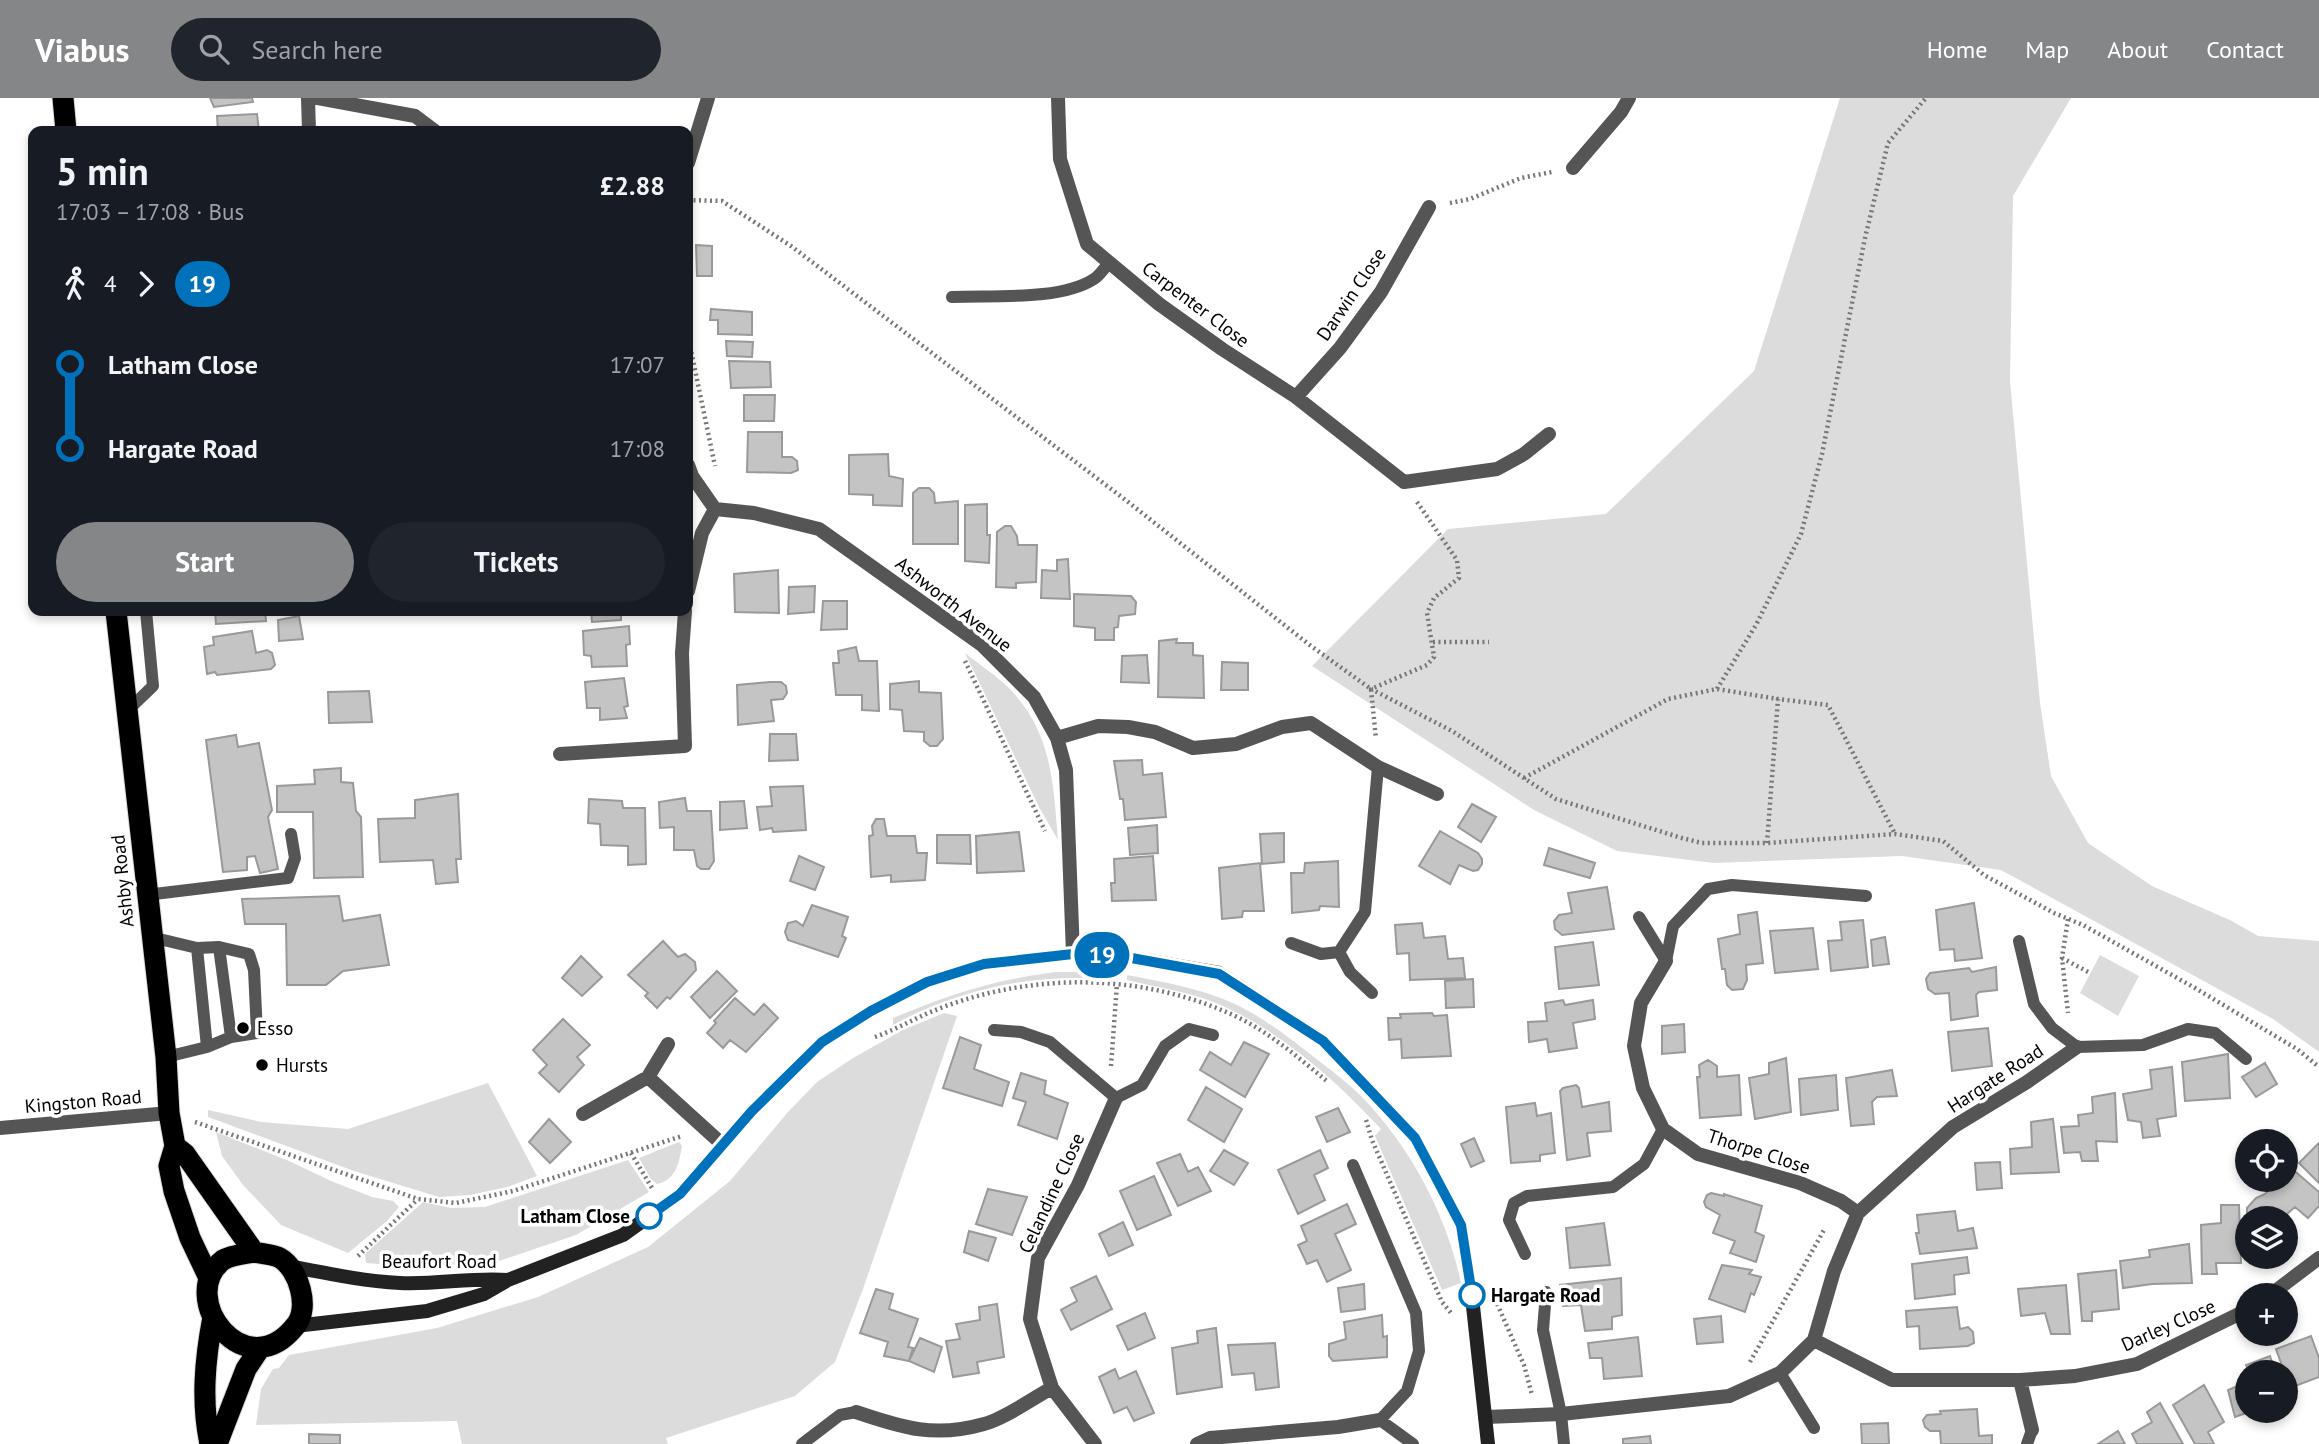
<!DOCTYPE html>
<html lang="en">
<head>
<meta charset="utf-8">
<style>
	:root { --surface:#171b24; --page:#20242c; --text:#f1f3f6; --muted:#9ea1a6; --accent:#858687 }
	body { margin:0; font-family:"PT Sans",sans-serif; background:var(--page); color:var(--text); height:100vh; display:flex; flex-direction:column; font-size:26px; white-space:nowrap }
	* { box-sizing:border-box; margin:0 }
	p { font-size:23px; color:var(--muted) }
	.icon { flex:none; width:38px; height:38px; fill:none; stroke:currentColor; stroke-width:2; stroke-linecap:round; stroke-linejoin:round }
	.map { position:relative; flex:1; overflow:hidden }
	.drawer { position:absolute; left:28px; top:28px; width:665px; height:490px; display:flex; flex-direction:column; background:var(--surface); border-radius:14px; box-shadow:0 4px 10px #0003 }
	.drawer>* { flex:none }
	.badge { padding:0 14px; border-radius:23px; font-size:24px; line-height:46px }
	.fabs { position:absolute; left:2235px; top:1031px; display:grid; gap:14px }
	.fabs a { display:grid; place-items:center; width:63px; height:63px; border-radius:50%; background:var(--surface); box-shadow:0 4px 10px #0003; font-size:35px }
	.map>.badge { position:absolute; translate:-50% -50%; box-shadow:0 0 0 4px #fff }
	.legs { display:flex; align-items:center; gap:10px; height:77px; padding:0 28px; font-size:23px }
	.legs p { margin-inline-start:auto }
	.headline { display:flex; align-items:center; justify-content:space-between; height:119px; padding:0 28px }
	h1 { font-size:38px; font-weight:700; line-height:52px }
	.primary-button { display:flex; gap:14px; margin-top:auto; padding:14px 28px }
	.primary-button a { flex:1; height:80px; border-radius:42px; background:var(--accent); color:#fff; font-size:28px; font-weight:700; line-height:80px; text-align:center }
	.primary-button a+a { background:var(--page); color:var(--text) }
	ul { padding:0 28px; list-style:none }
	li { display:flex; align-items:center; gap:24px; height:84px; font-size:26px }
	li i { display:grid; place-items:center; width:10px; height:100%; margin:0 9px; background:currentColor }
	li i::after { content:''; width:18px; height:18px; margin:-9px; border:5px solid; border-radius:50%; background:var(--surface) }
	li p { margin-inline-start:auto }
	li:first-child i { background:linear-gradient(#0000 50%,currentColor 0) }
	li:last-child i { background:linear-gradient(currentColor 50%,#0000 0) }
	header { display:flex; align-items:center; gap:42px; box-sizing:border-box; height:98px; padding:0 35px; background:var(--accent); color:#fff }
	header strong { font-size:33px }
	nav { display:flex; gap:38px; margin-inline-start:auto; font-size:24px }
	.search { width:490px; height:63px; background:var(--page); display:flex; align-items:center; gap:18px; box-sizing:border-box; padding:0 24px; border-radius:38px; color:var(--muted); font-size:26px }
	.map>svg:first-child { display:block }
</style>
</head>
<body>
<header>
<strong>Viabus</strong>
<div class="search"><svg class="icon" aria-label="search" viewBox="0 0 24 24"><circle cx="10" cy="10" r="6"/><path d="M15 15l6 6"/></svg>Search here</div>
<nav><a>Home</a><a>Map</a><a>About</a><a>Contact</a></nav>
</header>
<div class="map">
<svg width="2319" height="1346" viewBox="0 0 2319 1346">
	<rect width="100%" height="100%" fill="#fff"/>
	<path fill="#dcdcdc" d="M1840,0h231l-58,98 -3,185 30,322 11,73 37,67 64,43 80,35 26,15 61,5v111l-46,-33 -272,-149 -99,-14 -188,7 -97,-12 -83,-41 -222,-144 136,-137 158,-15 148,-143z
		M965,555c14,11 30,22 43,34 44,45 45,94 50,153l-19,-33z
		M2100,857l39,21 -21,40 -38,-23z
		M1056,874h44l12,3 -1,5c-74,-8 -153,9 -218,45v-7c58,-24 100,-38 163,-46z
		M1127,877c36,7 74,13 108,29 27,13 51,31 75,50 18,14 37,28 53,44 48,50 84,118 98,185l-19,7 -67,-154 6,-7c-49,-52 -103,-101 -170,-128 -27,-10 -56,-14 -84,-21z
		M944,915l13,3 -94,273 -28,73 -40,34 -129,42 2,6h-206l-5,-23 -201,4 5,-36 12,-20 6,-1 10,-13 148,-27 101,-31 110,-50 82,-66 58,-69 29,-30 36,-24 50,-28z
		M488,985l49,93 -30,11 -37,8 -31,2 -85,-26 -146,-54v-7l53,12 87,7z
		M216,1034l73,29 42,20 41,16 21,4 6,6 -12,14 -39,32 -67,-28 -38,-40 -21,-29z
		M679,1044l3,4c-3,17 -6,34 -25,38l-6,-5 -12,-21z
		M628,1062l21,32 -73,43 -83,28 -73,4 -54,-4 -1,-9 58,-52 28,6 34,-1z"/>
	<path fill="#c4c4c4" stroke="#999" stroke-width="2" d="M210,0h42l1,4 -39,5z
		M257,16l2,17h-41l-1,-15z
		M696,147l16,1v30h-15z
		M711,211l41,3v23l-34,-1v-14h-8z
		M726,243l27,1 -1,15 -25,-1z
		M729,263l41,1 1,25 -40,1z
		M744,297h31l-1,26h-30z
		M748,334h34v25h10l5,4 1,9 -7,3 -44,-1z
		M888,356l1,22 14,3 -1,27 -29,-1v-10l-24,-1v-39z
		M919,390h10l5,5 1,10 23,-2v43h-45v-51z
		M987,406v31h3l-1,28 -24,-2v-56z
		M1005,428h6l6,10 1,9h19l-1,37 -20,1v5l-20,-1 1,-55z
		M1068,461l2,40 -29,-1 1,-28 15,1v-11z
		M778,472l1,43 -44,-1 -1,-38z
		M815,488l-1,26 -26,2 1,-27z
		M1074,496l57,2 5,6 -1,12 -16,2 -1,11 -4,1v12h-19v-12l-21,-2z
		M823,503h24v28l-26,1z
		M215,513h50l1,10 -50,3z
		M591,513h30v9l-29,2z
		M299,518l4,23 -24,2 -1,-21z
		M629,528l1,18 -4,1 1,21 -35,1 -1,-11 -7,-1 -1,-24z
		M252,533l4,22 11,-3 5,3 3,12 -4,4 -54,6 -2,-3 -8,2 -3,-27 10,-2 -1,-8z
		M1177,541l-1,4h17v12l10,1 1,42 -46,-1 1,-56z
		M856,549l3,14h18l2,50 -17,-1v-15h-26l-3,-32h6l-1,-12z
		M1147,557l2,28 -28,-1 1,-26z
		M1222,564l26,1v27h-27z
		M624,580l4,28 -4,1 3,11 -27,2v-12h-13l-2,-26z
		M919,583v11l22,1 2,46 -6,7h-7l-6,-5v-9l-20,-1 -2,-21 -12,-1v-25z
		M770,584h11l5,4 1,7 -4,6 -12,1 3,21 -36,4 -1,-40z
		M369,593l3,31 -43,1 -1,-31z
		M770,636h26l2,26 -29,1z
		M236,637l2,12 21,-4 13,67 -4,7 10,52 -18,4 -5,-17 -8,1v13l-24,2 -17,-132z
		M1142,662l1,15 19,-2 4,44 -41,3 -2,-21h-3l-6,-38z
		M341,670v14l12,1 3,28 5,6 2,60 -49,1 -1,-66h-36v-26l38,-2 -1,-14z
		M803,688l3,44 -33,2 -1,-4 -12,2 -3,-23 15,-1 -2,-19z
		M458,696l3,65h-5l2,23 -22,2 -3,-24 -53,2 -2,-43 37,-1v-18z
		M685,700l2,13h24l3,50 -5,8h-8l-4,-3 -3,-16h-20v-23l-14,1 -1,-26z
		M589,701l33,2 1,7h22l1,56 -18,1v-19l-27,-1 -1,-21 -12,-1z
		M744,703l3,27 -27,2v-28z
		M1472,706l24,13 -15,25 -23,-15z
		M876,721h8l3,17h28l2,17h10l-2,27 -34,2v-7l-20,2 -2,-41 4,-1 -1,-9z
		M1157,727l1,28 -28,2 -2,-27z
		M1440,733l38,22 4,6v5l-4,6 -5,1 -14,-6 -9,19 -31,-18z
		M1019,734l5,39 -47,2 -1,-37z
		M1284,735v29l-22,2 -2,-30z
		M937,737h33l1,29 -34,-1z
		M1549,750l46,15 -5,15 -46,-13z
		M799,758l25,11 -9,23 -25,-9z
		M1153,758l3,44 -44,1 -1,-18h4l-1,-24z
		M1338,763l1,46 -19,-1 -1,4 -27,3 -1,-40h13l1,-10z
		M1260,765l4,48h-21l-1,6 -20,2 -3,-51z
		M1607,789l7,42 -52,6 -7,-6 -1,-8 5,-6 13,-2 -4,-20z
		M339,798l4,25 37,-6 9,50 -46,6 -17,14h-39l-1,-61h-41l-3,-25z
		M1974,805l8,55 -27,3 -1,-12 -14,1 -4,-40z
		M812,807l36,12 -6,19 4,2 -8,19 -50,-17 -3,-8 3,-9 8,-2 7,5z
		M1757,814l6,51 -17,2 1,15 -4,9 -11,1 -5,-5 -2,-16h-3l-4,-30 22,-5 -2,-19z
		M1863,822l5,47 -37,4 -3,-30 14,-1 -2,-18z
		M1422,825l2,15 21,-2 3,23 15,-1 2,20 -55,2 -1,-27 -12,1 -2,-29z
		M1813,830l5,41 -43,4 -5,-42z
		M1885,839l4,27 -16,2 -2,-26z
		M663,843l15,16 7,-3 10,8 1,8 -26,29 -3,-2 -10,11 -12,-12 3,-3 -20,-18z
		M1593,844l6,43 -40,4 -4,-42z
		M581,858l21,21 -20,19 -20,-18z
		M1996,869l1,23 -18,2 -3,3 2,21 -27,4 -2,-27 -14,1 -7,-5 -2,-10 4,-6 39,-5 3,4z
		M717,873l20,20 -27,27 -19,-21z
		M1473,881l1,28 -28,1 -1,-27z
		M735,900l19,17 10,-11 14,14 -32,34 -16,-12 -7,8 -16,-15 9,-10 -2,-2z
		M1563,902l2,5 28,-5 2,19 -22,4 4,25 -28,4 -2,-13 -18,3 -1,-20 19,-1 -2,-18z
		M1432,915l2,3 13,-1 4,41 -49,2 -1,-19 -12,1 -1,-22h13l-1,-4z
		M563,921l27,26 -13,12 7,8 -25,27 -20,-19 8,-8 -14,-15z
		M1684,926l1,28 -23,2v-28z
		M1988,930l4,38 -40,5 -4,-39z
		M960,939l21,8 -7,24 35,13 -7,24 -59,-18z
		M1244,944l25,12 -24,43 -45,-27 10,-18 21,13z
		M2228,956l2,44 -45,3 -3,-39z
		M1786,960l5,54 -36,7 -6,-41 20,-4v-11z
		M1708,962l9,6v11l22,-2 2,40 -41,3 -3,-41h3l-1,-12z
		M2265,965l12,21 -21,13 -14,-20z
		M2172,969l4,49 -19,3 3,17 -17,2 -2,-16 -13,-2 -5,-26 29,-5 -2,-19z
		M1892,972l5,26 -20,1 -5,5 2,22 -23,2 -5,-48z
		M1021,975l25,8 -2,13 24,9 -11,36 -39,-14 8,-23 -13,-4z
		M1836,977l2,35 -37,5 -2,-36z
		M1576,987l3,3 3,19 27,-5 2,29 -24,2 3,23 -23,4 -7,-69 3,-3z
		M1206,989l36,22 -18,33 -36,-22z
		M2115,995l2,49 -21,-1 2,20h-16l-2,-9 -16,1 -3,-26 18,-1 -1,-11 15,-2 -1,-16z
		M1535,1005l2,13 14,-3 4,40 -15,2v6l-29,2 -5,-56z
		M1338,1010l12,24 -23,10 -11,-25z
		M549,1021l22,23 -21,21 -21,-21z
		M2053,1021l6,53 -48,2 -1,-25 22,-2 -1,-25z
		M1474,1040l10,23 -13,6 -10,-23z
		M2319,1045v40l-20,-20z
		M1224,1052l24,13 -14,22 -24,-14z
		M1320,1052l8,18 -14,7 11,25 -27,14 -20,-44z
		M1180,1056l8,18 10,-5 13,24 -33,15 -21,-43z
		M2000,1064l2,26 -25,2 -2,-27z
		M2290,1069l29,25v14l-11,12 -13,-11 -8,7 -1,6v-2h-39v3v-13l9,-10 9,-4 14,-14h7v-8z
		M1154,1078l17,39 -34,15 -17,-39z
		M988,1091l39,8 -15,38 -36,-11z
		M1711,1095l13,3v-2l38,12 -7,26 9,4 -8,26 -26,-9 5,-12 -22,-8 7,-18 -14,-8 -2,-5 3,-7z
		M1347,1106l9,20 -21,10 16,36 -24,12 -10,-22 -10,4 -9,-19 9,-4 -6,-15z
		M2221,1107h18l2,58h-25l1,11h-15l-1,-49 20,-2z
		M1955,1113l3,20 15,-3 4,20 -57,6 -4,-21h3l-2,-18z
		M1123,1124l10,23 -24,11 -10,-22z
		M1604,1125l6,42 -40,3 -4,-40z
		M969,1133l27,7 -8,23 -24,-9z
		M2189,1146l3,39 -40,1 -29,4 -3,-27 30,-4 -1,-7z
		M1967,1159l2,16 -15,2 1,19 -40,5 -3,-35z
		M1722,1167l30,5 -3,4 12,3 -7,18 -3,-2 -6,19 -36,-13z
		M2116,1172l3,39 -27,3v9h-10l-4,-47z
		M1096,1178l16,33 -41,21 -10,-20 16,-9 -6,-13z
		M1621,1180l1,37 -10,2v12l-27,2 -4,-26 -18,1 -3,-21z
		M1364,1186l1,25 -24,3 -3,-24z
		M2066,1187l4,49h-19l-6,-21 -24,3 -3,-27z
		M876,1191l17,5 -4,15 29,10 -10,28 5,1 -4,13 -25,-5 4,-14 -28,-9z
		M997,1206l7,53 -27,5 2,11 -26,4 -7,-36 14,-2 -4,-15 24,-4 -1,-13z
		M1957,1209l3,22 8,-2 5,5 1,11 -6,3 -48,3 -1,-23 -12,1 -1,-16z
		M1145,1215l10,25 -27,12 -11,-24z
		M1382,1217l1,22 4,-1v21l-54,4 -4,-5v-12l17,-5 -2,-17z
		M1721,1218l2,26 -26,2 -3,-25z
		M1216,1230l6,59 -45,7 -5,-46 26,-5 -1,-12z
		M2311,1238l8,22v19l-29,11 -14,-39z
		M1638,1239l4,39 -38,3 -2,-21h-12l-2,-15z
		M920,1240l22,9 -8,25 -25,-11z
		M1275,1245l4,44 -23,3 -2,-17 -22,2 -4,-30z
		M2270,1258l5,16h-26l-3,-7z
		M1115,1271l4,10 17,-8 18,42 -20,8 -7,-14 -13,6 -15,-36z
		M2247,1284v28h8l-20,7 -7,-27z
		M2204,1287l20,37 -16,10 6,12h-19l-22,-39z
		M2160,1305l23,41h-46l-5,-10 20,-12 -5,-10z
		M1977,1311l2,27 13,-1v9h-51l-1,-13h-10l-5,-4 -2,-7 4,-5 14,-1 -1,-3z
		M1888,1325l1,21h-27l-1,-20z
		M2118,1333l7,13h-27z
		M309,1336l31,1v9h-31z
		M1650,1338l1,8h-28v-5z"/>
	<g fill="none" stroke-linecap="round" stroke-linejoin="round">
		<g stroke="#dbdbdb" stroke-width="23">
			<path id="highway" d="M63,0l3,33
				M116,513l50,446 3,56 6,33 -6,20 5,25 16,47 19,40
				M175,1048l10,8 69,98
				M254,1154c8,2 19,2 26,6 19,11 30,50 16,67 -50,65 -121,-28 -73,-65 8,-5 22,-6 31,-8z
				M210,1346c-9,-43 -5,-85 3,-127
				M217,1346l29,-75 14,-21"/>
		</g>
		<path stroke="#777" stroke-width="4.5" stroke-dasharray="2 3.5" stroke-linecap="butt" d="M688,102l34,1 69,45 332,252 188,148 60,43 5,50
			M1450,105l20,-4 51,-21 31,-6
			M688,238l27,130
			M1417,404l40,58 2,18 -25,20 -7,15 7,44 -7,8 -56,24 81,42 104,68 126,39 20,5h65l128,-9 48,7 41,34 70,38 29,12 112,63 102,61 22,18
			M1433,544h56
			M965,563l80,170
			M1717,591l39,-64 45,-91 21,-80 43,-216 23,-95 38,-45
			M1524,680l144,-79 49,-10 61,10
			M1767,745l11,-144 50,6 67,129
			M2068,821l-6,39 6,55
			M2062,860l28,15
			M875,939c22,-8 42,-20 63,-28 95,-37 203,-36 295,6 35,16 66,43 95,67
			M1111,968l6,-82
			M1366,1022l6,20 70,162 9,11
			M195,1024l223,77 38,4 57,-12 169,-55
			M631,1055l21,35
			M358,1158l60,-57
			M1495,1201l29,66 8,30
			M1750,1264l74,-132"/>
		<path stroke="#555" stroke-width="12" d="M952,199c40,-2 108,4 142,-18 6,-4 10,-11 15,-16
			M127,613l26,-25 -7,-75
			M146,797l142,-17 7,-20 -4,-24
			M1639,819l27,44
			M151,839l46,11 10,99 -41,10
			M2019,843l15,63 18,24 25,19 66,-2 45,-16 27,4 31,26
			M1291,845l30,11 18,-2 11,20 22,21
			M219,849l30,7 5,16 3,63 -26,4
			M197,850l22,-1 12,90 -24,10
			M1339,854l26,-40 13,-145
			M1666,863l7,-35 35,-37 24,-4 134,11
			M994,932l27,2 29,10 66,56 26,-13 23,-39 24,-17 24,6
			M1353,1067l63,148 3,38 -12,40 -27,29 33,24
			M1525,1156l-16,-34 5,-17 13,-7 86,-9 31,-23 19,-35
			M1546,1194l-3,38 18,84 3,30
			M1780,1275l34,55
			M802,1346l38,-29 16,-3
			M2027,1346l5,-14"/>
		<path stroke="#555" stroke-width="14" d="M308,0l1,33
			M318,0l97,18 20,15
			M1058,0l2,61 27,85 72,60 63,45 74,48 108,85 93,-13 27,-15 25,-20
			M688,65l20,-65
			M1573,70l48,-56 8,-14
			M1296,299l44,-49 41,-56 48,-85
			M688,367l4,11 23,33 -13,24 -14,58
			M715,411l39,4 65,16 163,116 52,52 23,41 9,32 7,184
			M1057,640l41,-12 30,1 27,5 38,16 43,-4 46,-17 29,-4 67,44 59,27
			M560,656l125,-8 -3,-93 3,-42
			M1666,863l-25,42 -7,43 9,42 20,41 35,25 102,29 41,18 17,12
			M648,979l20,-33
			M583,1016l65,-37 75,68
			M0,1030l169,-15
			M2270,1197l49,-37
			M1814,1242l78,40h128l55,-4 62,-12 110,-54
			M2020,1282l12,50
			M856,1314c47,16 79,26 128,12 20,-5 49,-26 68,-36
			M1485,1319l76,-3 168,-18 51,-23 34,-33 20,-69 24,-58 95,-86 74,-45 50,-35
			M1095,1346l-43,-56 -22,-69 8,-61 40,-73 38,-87
			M1197,1346l13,-6 128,-11 42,-7"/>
		<path stroke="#222" stroke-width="14" d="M288,1168c37,7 74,15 112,17 36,2 72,-6 108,-3
			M295,1228l132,-15 57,-17 24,-14 115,-45 57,-41 72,-83 70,-69 49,-31 56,-29 57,-18 89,-10 42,1 104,18 104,68 92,97 46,87 11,72 16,147"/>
		<use href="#highway" stroke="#000" stroke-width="21"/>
	</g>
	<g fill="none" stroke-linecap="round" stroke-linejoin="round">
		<g stroke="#fff" stroke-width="16">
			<path id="line-1" d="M649,1118l31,-22 72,-83 70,-69 49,-31 56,-29 57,-18 89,-10 42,1 104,19 104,67 92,97 46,87 11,70"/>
		</g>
		<use href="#line-1" stroke="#0072bc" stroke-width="10"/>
	</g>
	<g fill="#000" stroke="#fff" stroke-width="2.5">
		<circle cx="243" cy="930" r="7"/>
		<circle cx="262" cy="967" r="7"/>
	</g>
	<g fill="#fff" stroke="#0072bc" stroke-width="3.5">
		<circle cx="649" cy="1118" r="12"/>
		<circle cx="1472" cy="1197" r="12"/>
	</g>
	<g text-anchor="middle" stroke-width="7" stroke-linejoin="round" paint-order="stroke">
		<g font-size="19" fill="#000" stroke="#fff">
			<text transform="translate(1351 196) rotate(-56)" y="7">Darwin Close</text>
			<text transform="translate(1196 206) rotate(37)" y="7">Carpenter Close</text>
			<text transform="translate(954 506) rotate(38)" y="7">Ashworth Avenue</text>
			<text transform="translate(122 783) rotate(-96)" y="7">Ashby Road</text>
			<text transform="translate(1995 980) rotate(-33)" y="7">Hargate Road</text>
			<text transform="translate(83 1003) rotate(-5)" y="7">Kingston Road</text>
			<text transform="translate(1759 1053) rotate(18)" y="7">Thorpe Close</text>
			<text transform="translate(1051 1095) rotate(-65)" y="7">Celandine Close</text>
			<text x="439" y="1170">Beaufort Road</text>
			<text transform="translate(2168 1227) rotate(-24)" y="7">Darley Close</text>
		</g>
		<g font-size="19" fill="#000" stroke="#fff" text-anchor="start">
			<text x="257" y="937">Esso</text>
			<text x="276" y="974">Hursts</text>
		</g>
		<g font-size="19" font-weight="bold" fill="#000" stroke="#fff" text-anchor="end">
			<text x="630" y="1125">Latham Close</text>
			<text x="1491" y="1204" text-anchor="start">Hargate Road</text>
		</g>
	</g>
</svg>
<div class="fabs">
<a><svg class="icon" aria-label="locate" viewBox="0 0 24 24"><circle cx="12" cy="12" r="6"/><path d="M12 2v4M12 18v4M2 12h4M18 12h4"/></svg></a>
<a><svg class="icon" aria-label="layers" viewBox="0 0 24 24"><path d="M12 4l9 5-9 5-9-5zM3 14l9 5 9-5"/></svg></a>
<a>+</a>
<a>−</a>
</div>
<b class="badge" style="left:1102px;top:857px;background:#0072bc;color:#fff">19</b>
<section class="drawer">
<div class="headline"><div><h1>5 min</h1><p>17:03 – 17:08 · Bus</p></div><b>£2.88</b></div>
<div class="legs"><svg class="icon" aria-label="walk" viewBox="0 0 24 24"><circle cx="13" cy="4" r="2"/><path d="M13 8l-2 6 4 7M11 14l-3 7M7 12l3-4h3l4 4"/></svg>4<svg class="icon" aria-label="forward" viewBox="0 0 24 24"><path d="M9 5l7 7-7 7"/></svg><b class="badge" style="background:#0072bc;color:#fff">19</b></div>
<ul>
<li><i style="color:#0072bc"></i><b>Latham Close</b><p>17:07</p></li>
<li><i style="color:#0072bc"></i><b>Hargate Road</b><p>17:08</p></li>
</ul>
<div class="primary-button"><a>Start</a><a>Tickets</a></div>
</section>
</div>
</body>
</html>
